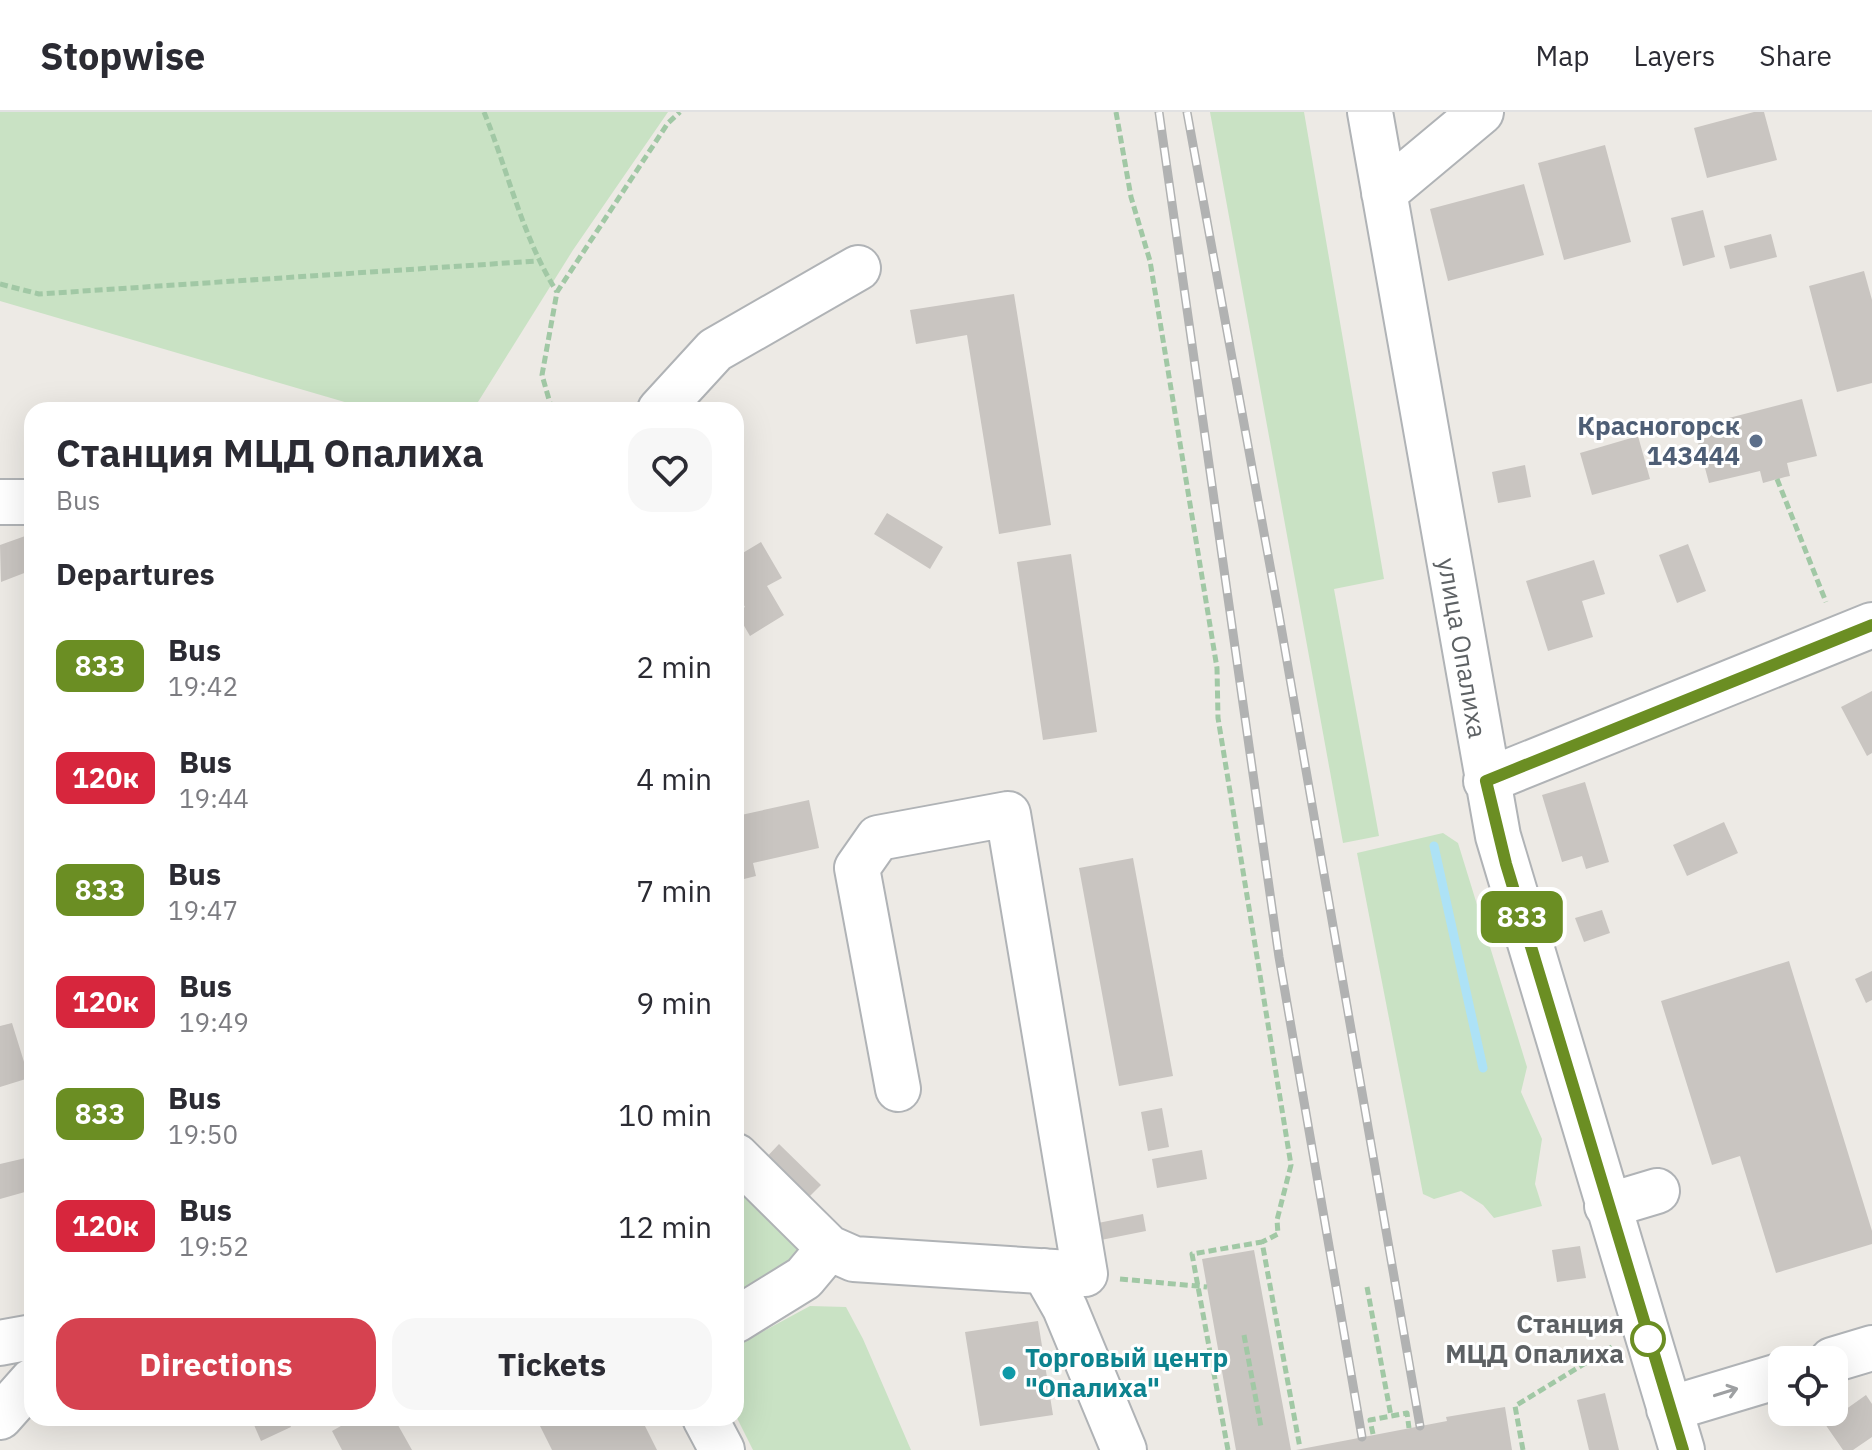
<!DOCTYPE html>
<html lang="en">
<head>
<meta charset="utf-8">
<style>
	:root { --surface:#fff; --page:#f7f7f7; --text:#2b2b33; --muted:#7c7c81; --line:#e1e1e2; --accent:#d64250 }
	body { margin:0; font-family:"IBM Plex Sans",sans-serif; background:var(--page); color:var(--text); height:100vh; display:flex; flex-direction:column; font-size:30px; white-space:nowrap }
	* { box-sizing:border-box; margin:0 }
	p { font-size:26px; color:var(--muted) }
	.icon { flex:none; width:44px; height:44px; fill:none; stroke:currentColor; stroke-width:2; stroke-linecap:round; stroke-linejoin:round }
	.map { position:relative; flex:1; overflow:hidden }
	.panel { position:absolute; left:24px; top:290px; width:720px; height:1024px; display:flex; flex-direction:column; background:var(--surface); border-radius:24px; box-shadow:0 8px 32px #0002 }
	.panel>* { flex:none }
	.badge { padding:0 16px; border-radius:12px; font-size:28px; line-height:52px }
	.fabs { position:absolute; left:1768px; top:1234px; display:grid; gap:16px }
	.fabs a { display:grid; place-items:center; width:80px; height:80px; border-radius:16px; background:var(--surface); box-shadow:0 8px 32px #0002; font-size:40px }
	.map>.badge { position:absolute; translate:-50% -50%; box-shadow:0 0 0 4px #fff }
	h2 { padding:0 32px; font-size:30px; line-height:72px }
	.round { display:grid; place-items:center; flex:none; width:84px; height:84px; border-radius:24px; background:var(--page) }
	.head { display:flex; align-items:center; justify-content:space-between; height:136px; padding:0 32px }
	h1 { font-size:38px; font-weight:700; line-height:60px }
	.primary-button { display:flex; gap:16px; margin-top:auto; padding:16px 32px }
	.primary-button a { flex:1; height:92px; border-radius:24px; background:var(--accent); color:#fff; font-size:32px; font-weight:700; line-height:92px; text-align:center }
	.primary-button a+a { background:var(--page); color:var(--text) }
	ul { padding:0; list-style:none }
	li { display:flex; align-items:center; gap:24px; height:112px; padding:0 32px }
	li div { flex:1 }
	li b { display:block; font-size:30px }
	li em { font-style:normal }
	li .badge { min-width:88px; font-weight:700; text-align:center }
	header { display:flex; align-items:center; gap:48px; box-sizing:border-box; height:112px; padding:0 40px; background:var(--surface); border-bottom:2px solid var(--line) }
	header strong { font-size:38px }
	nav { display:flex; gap:44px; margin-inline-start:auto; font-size:28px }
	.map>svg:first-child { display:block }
</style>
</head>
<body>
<header>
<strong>Stopwise</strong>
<nav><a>Map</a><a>Layers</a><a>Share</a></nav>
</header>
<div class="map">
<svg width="1872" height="1338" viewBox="0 0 1872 1338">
	<rect width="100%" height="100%" fill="#edeae5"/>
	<path fill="#c9e2c4" d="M0,0h668l-95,138 -100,160h-101l-372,-109z
		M1210,0h94l80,467 -50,10 45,247 -36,7z
		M1443,721l15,10 69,224 -6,25 21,47 -7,45 7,22 -48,12 -11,-13 -22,-14 -27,8 -11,-5 -66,-341z
		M736,1056l71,81 -71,53z
		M810,1194l36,1 17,32 48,111h-158l-17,-34v-70z"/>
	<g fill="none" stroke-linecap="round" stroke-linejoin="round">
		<path stroke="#ade2f6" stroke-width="9" d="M1434,734l49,222"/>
	</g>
	<path fill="#c9c5c1" d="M1754,0h10l13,48 -70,18 -13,-50z
		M1605,33l26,97 -67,18 -26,-97z
		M1524,72l20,71 -96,26 -18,-72z
		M1703,98l12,47 -32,9 -12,-48z
		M1771,122l6,23 -47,12 -6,-23z
		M1864,159l8,29v83l-35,9 -28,-106z
		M1014,182l37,231 -52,9 -32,-199 -51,9 -6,-34z
		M1802,287l15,57 -30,7 3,13 -5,1 -22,6 -3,-12 -51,12 -15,-56z
		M1638,324l12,43 -58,16 -12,-42z
		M1525,353l6,32 -33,6 -6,-31z
		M887,401l56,34 -13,22 -56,-35z
		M28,423l4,11v24l-31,12 -1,-37z
		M761,430l21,36 -15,8 17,29 -34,21 -14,-24 9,-5 -9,-15v-35z
		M1688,432l18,47 -29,12 -18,-48z
		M1071,442l26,178 -54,8 -26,-178z
		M1594,448l11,34 -23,7 11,36 -45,14 -22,-70z
		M1872,579v62l-5,3 -26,-49z
		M1585,670l24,80 -23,7 -4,-13 -20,6 -20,-67z
		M809,688l10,48 -66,15 3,13 -20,5v-58l6,-1 -1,-7z
		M1724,710l14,31 -51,23 -14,-31z
		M1133,746l40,218 -54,10 -40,-218z
		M1602,798l8,23 -26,9 -9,-24z
		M1789,849l83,270v13l-96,29 -36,-117 -28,9 -51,-164z
		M1872,859v29l-6,3 -11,-24z
		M12,911l17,55 -29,9v-61z
		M1162,996l7,39 -21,4 -7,-39z
		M779,1032l42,41 -17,17 -41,-41z
		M1202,1038l5,29 -50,9 -5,-29z
		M30,1045l2,33 -32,9v-35z
		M1143,1102l3,17 -50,10 -3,-17z
		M1580,1134l6,32 -29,4 -5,-32z
		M1254,1138l37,200h-55l-34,-191z
		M1038,1209l15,94 -73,11 -15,-94z
		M1605,1281l14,57h-30l-12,-50z
		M1866,1283l6,9v33l-19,13h-10l-18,-26z
		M1505,1295l7,43h-216l151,-29 -1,-4z
		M251,1306h36l4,9 -30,14z
		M355,1306h39l18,32h-70l-10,-19z
		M536,1306h105l16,32h-105z"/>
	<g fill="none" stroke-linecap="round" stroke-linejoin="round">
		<g stroke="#b0b3b6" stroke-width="48">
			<path id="minor" d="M1370,0l128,724 184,614
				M1384,81l97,-81
				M660,298l55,-60 143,-82
				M0,390h32
				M1486,669l386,-156
				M736,1044l93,92 25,11 231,15 -77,-460 -130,24 -21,30 41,221
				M1607,1094l50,-15
				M1044,1159l21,37 59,142
				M736,1208l68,-42 25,-30
				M0,1231l32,-6
				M1832,1248l40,-12
				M1669,1297l113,-34
				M0,1305l32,-36
				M705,1306l17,32"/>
		</g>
		<path stroke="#a1c8a5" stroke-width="5" stroke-dasharray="8 4" stroke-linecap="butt" d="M484,0c24,59 39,127 73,180
			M1116,0l15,85 19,64 67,407 1,50 73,447 -14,55 1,14 -16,8
			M0,172l39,10 498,-33
			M552,298l-10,-35 15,-83 111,-169 12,-11
			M1777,367l49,123
			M1120,1167l87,8
			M1367,1175l24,129
			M1244,1223l17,92
			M1373,1322l-3,-14 37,-7 2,15
			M1228,1338l-36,-196 70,-12 38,206
			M1523,1338l-8,-44 97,-59"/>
		<use href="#minor" stroke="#fff" stroke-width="44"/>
		<g stroke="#b1b2b2" stroke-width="9">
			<path id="rail" d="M1159,0l120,845 83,480
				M1187,0l92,503 141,811"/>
		</g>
		<use href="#rail" stroke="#fff" stroke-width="6" stroke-dasharray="18" stroke-linecap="butt"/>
	</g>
	<defs><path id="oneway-shaft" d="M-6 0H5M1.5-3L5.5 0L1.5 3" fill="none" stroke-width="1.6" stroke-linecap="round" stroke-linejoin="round" transform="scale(2)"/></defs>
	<use stroke="#9ea0a2" href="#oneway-shaft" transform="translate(1726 1280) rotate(-17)"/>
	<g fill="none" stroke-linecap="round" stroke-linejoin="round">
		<g stroke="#fff" stroke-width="18">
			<path id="line" d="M1683,1338l-177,-586 -20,-83 386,-156"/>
		</g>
		<use href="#line" stroke="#6b8e23" stroke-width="12"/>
	</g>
	<circle fill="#5c6f8a" stroke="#fff" stroke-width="3" cx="1756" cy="329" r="8"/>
	<circle fill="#fff" stroke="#6b8e23" stroke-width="4" cx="1648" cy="1227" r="16"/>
	<circle fill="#0f9aa8" stroke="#fff" stroke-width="3" cx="1009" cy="1261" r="8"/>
	<g text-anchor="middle" stroke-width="6" stroke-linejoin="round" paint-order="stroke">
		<g font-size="26" font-weight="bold" fill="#4e5e75" stroke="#fff" text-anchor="end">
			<text x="1740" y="323">Красногорск<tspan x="1740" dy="30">143444</tspan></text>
		</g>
		<g font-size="26" fill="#5d6164" stroke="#fff">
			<text transform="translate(1462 536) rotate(80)" y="9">улица Опалиха</text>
		</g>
		<g font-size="26" font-weight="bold" fill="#5d6164" stroke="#fff" text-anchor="end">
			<text x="1624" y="1221">Станция<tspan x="1624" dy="30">МЦД Опалиха</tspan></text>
		</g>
		<g font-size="26" font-weight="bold" fill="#0d838f" stroke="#fff" text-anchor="start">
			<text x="1025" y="1255">Торговый центр<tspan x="1025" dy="30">"Опалиха"</tspan></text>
		</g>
	</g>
</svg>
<div class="fabs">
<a><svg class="icon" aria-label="locate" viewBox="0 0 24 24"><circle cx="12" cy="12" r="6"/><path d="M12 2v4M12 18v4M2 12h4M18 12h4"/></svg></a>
</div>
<b class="badge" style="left:1522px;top:805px;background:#6b8e23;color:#fff">833</b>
<section class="panel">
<div class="head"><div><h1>Станция МЦД Опалиха</h1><p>Bus</p></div><a class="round"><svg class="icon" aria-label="heart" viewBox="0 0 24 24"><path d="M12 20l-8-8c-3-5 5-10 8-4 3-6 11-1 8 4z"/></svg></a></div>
<h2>Departures</h2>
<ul>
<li><span class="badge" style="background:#6b8e23;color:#fff">833</span><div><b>Bus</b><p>19:42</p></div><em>2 min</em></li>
<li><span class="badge" style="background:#d7263d;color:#fff">120к</span><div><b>Bus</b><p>19:44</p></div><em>4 min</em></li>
<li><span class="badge" style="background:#6b8e23;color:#fff">833</span><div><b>Bus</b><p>19:47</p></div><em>7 min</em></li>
<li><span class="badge" style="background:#d7263d;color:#fff">120к</span><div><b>Bus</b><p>19:49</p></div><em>9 min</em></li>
<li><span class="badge" style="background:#6b8e23;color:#fff">833</span><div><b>Bus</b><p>19:50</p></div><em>10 min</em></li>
<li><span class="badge" style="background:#d7263d;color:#fff">120к</span><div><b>Bus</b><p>19:52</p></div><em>12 min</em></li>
</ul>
<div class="primary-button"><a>Directions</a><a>Tickets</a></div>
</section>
</div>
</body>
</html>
